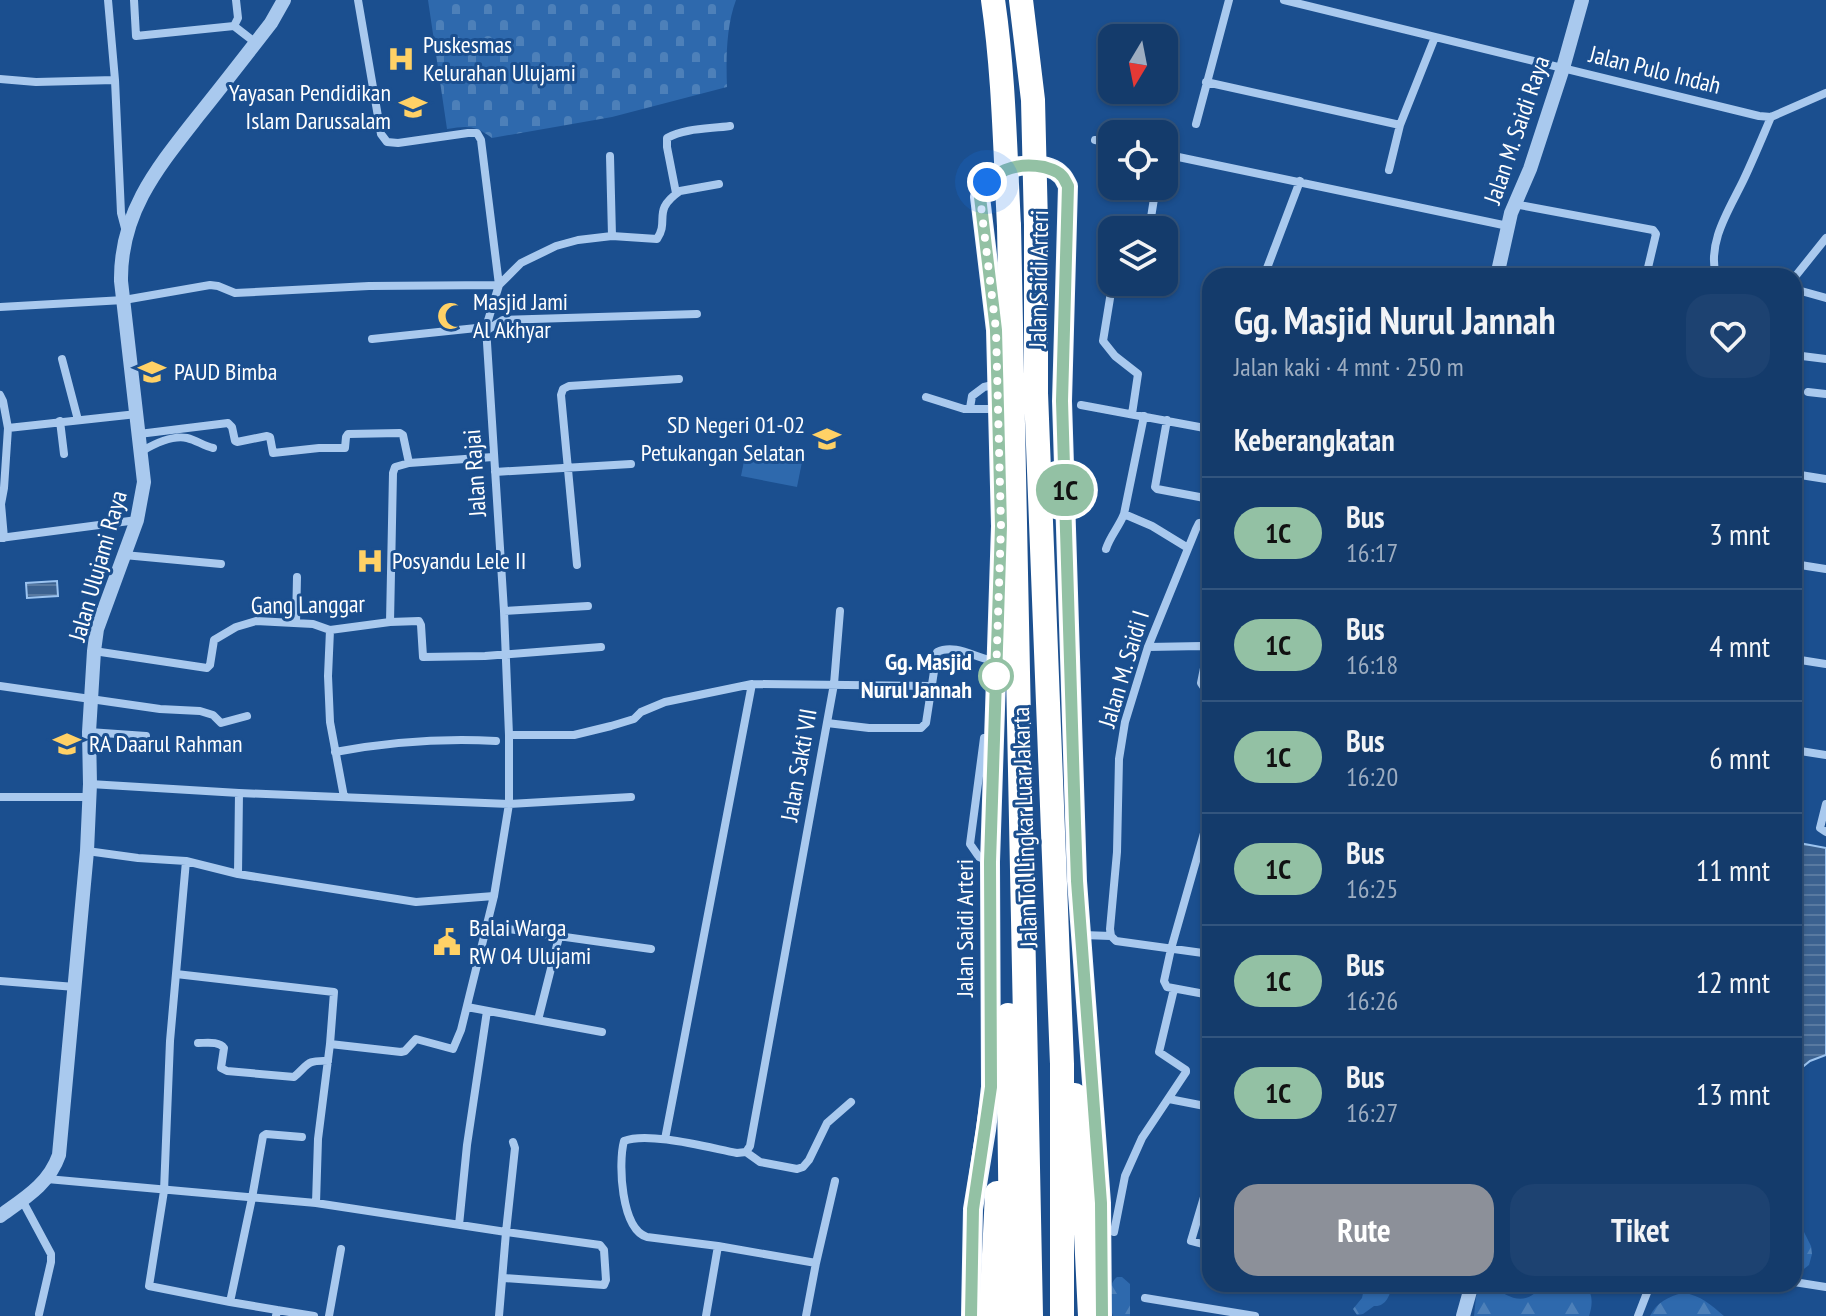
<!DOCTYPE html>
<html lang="id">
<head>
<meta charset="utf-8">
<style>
	:root { --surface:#143b6b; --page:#1d4271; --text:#f1f3f6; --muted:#9dadc1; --line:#33557e; --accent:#8c9099 }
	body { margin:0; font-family:"PT Sans Narrow",sans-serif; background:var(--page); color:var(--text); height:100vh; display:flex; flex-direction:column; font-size:30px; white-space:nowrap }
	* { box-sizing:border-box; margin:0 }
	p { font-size:26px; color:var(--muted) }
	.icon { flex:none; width:44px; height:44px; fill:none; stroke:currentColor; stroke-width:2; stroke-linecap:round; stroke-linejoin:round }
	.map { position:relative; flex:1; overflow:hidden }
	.details { position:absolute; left:1202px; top:268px; width:600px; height:1024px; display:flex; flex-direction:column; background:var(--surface); border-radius:24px; box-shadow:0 2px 6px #0004,0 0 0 2px var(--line) }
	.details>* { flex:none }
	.badge { padding:0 16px; border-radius:26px; font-size:28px; line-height:52px }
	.needle { width:52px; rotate:190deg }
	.controls { position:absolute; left:1098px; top:24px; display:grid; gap:16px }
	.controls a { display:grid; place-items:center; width:80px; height:80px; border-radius:16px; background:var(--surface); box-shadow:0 2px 6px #0004,0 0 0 2px var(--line); font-size:40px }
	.you { position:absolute; width:40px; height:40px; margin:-20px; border:6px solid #fff; border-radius:50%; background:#1a73e8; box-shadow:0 0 0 12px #1a73e833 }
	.map>.badge { position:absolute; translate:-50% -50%; box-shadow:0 0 0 4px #fff }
	h2 { padding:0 32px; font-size:30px; line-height:72px }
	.round { display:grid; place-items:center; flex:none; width:84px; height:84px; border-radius:24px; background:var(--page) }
	.headline { display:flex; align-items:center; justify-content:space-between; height:136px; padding:0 32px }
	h1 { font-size:38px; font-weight:800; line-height:60px }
	.cta { display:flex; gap:16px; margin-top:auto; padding:16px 32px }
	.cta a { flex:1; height:92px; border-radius:24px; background:var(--accent); color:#fff; font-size:32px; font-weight:800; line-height:92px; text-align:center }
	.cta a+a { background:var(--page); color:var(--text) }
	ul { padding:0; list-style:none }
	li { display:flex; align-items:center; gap:24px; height:112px; padding:0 32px; border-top:2px solid var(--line) }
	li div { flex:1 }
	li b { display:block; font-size:30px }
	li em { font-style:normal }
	li .badge { min-width:88px; font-weight:700; text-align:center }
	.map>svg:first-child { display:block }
</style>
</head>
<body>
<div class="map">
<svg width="1826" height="1316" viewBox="0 0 1826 1316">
	<defs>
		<pattern id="forest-firs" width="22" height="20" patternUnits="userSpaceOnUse" patternTransform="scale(2)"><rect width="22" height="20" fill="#2e69ad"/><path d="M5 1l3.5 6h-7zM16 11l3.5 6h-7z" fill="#4d80b9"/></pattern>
		<pattern id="cemetery-stones" width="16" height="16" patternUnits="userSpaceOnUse" patternTransform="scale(2)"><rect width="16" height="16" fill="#2e69ad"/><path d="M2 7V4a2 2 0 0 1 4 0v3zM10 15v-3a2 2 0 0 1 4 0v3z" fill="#4d80b9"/></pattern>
		<pattern id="water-rules" width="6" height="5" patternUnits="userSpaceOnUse" patternTransform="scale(2)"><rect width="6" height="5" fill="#3c6290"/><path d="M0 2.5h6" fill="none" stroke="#597aa1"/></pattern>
	</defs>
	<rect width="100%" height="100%" fill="#1b4f8f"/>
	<path fill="url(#forest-firs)" d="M1794,1212l9,4 1,16 7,14 1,8 -3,11 -9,7 -6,-1z
		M1117,1277h5l8,7v32h-17c-4,-11 -6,-31 4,-39z
		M1365,1284l27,1c-2,10 -6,22 -18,21l-11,8 -6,1 -4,-6 9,-11z
		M1482,1284h11c14,16 37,23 48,0h44c8,10 8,20 4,32h-115l2,-19z
		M1683,1293c18,2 28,12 41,23h-74c6,-13 19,-20 33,-23z"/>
	<path fill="url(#cemetery-stones)" d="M428,0h308c-10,27 -10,59 -9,87l-115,30 -120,21c-18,-13 -24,-12 -45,-9z"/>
	<path fill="#2e69ad" d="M746,451l56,11 -5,25 -56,-11z"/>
	<path fill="url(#water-rules)" stroke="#9cc4f0" stroke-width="2" d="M57,581l1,15 -31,2 -1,-15z
		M1794,842l32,6v207l-16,6 -16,13z"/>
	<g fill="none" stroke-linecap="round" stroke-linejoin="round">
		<path stroke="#a9c9ee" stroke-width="8" d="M108,0l7,80 6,133 5,19
			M134,0l2,36 98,-10 22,17
			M1284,0l475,116 12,1 55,-24
			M234,26l4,-8 -2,-18
			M0,79l36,3 79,-2
			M1206,82l194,43 35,-88
			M1196,124l33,-124
			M1095,140l17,3
			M1164,154l344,72
			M610,156l2,80
			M1389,170l11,-45
			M676,193l-9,-46v-9c18,-10 42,-9 63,-12
			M1514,204l139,26 3,4 -10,42
			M1149,230l7,-44
			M1264,276l36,-95
			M1716,276c-9,-34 13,-66 27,-95 10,-21 19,-43 28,-64
			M1794,278l32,-40
			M499,285l22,-22 35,-17 22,-6 34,-4 45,3c13,-19 -6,-28 23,-48l39,-7
			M1794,289l32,9
			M1111,292l-8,49 12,15 23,18 -6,40
			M0,307l124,-7 86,-15 8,1 17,7 134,-7 130,-1
			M487,330l16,-10 194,-6
			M372,339l114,-12
			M1794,355l32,4
			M62,359l16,61
			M1808,392l18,2
			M0,395l3,6 5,27
			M926,397l38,12h33
			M1081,405l129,24
			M970,408l2,-12 12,-9 13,-3
			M1167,420l-12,67 2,2 53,10
			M60,421l4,33
			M139,434l89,-11 4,4 3,14 2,1 30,-6 3,1 3,16 46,-5h26l1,-11 2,-3 52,-1 3,2 6,28
			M142,451c12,-7 31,-16 45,-13 9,2 17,8 26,10
			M495,472l136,-8
			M1794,474l32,5
			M1124,514l28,12 36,22
			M1210,522l-11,1 -3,6 -48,118 -23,75 -6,37 -2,93 -7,77 1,7 5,5 94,13
			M0,538l137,-18
			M4,538l-3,-34 3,-16 4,-60 129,-14
			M1106,549c4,-13 13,-22 18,-35l20,-98
			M124,555l97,9
			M1794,564l32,5
			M577,565l-16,-170 2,-6 6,-3 110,-7
			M504,611l84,-5
			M390,622l3,-149 2,-6 14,-4 84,-6
			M296,623l1,-46
			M330,630l-2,46 2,46 14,75
			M1148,647l54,-1 3,2 2,5 -6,30 2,3 7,4
			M94,651l113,17 3,-3 4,-25 22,-13 20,-6 57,3 17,6 60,-8 29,-1 2,4 2,32 62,-1 116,-9
			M1794,659l32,5
			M0,686l160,23 40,2 13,4 8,8 26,-7
			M827,723l42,5h52l5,-5 11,-71c19,-9 40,7 58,9
			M89,732l57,4
			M509,735h65l37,-9 23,-7 7,-7 24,-10 87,-18 179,2
			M984,738l-14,106 9,13 10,4
			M1794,750l32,5
			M335,752c54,-10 106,-14 161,-11
			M90,784l149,9 270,11 122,-7
			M0,797h89
			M1826,804l-6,24 6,4
			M1210,816l-2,3 -37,130 -7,32 3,6 43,8
			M87,851l51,7 48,3 52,13 178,28 78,-6
			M186,861l-16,180 -6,150 -15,95 81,16
			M238,874l1,-81
			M486,926l165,23
			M1083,935l28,1
			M176,974l158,18 -4,52 -12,95 -2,64
			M0,981l75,6
			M467,1007l135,25
			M538,1020l21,-83
			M198,1043c9,0 21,-2 26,5l-3,20 6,3 67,6c15,-13 12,-17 34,-16
			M330,1044l71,8 4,-1 11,-12 37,10 8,-19 33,-134 15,-92v-69l-5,-124 -18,-284 13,-42 -18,-145 -4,-7h-9l-70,10 -11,-1 -6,-8 -23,-134
			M1169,1099l41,8
			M665,1139l87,-455
			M746,1152l4,-6 84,-462 6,-73
			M746,1152l-9,1c-27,-5 -89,-22 -113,-12 -6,22 -3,88 23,96l71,9 98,17
			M746,1152l14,10 37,7 6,-2 6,-7 18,-37 24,-21
			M1210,1177l-19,64 19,5
			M47,1179l269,24 190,29 -7,84
			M22,1200l29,54v8l-12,52
			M459,1225l8,-80 20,-134
			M1114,1232l11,-56 17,-38 44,-66v-2l-27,-18 15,-63
			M504,1278l100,7 2,-5 -2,-30 -4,-5 -94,-13 9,-84 -2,-6
			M1794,1282l32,5
			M1145,1298l110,18
			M277,1310l37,6
			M276,1316l1,-6 -47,-8 22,-104 11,-62 3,-2 36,3
			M329,1316l12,-67
			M706,1316l12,-70
			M806,1316l10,-53 19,-82
			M1638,1316l12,-31"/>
		<path stroke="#a9c9ee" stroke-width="14" d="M1497,276l14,-63 19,-44 33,-101 19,-68
			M0,1216c25,-18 49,-32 59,-61l28,-304 3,-67 -1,-52 5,-81 3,-22 40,-109 7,-38 -23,-201c-1,-69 37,-114 77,-165 25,-31 49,-62 73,-93l13,-23
			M1463,1316l9,-32"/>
		<path stroke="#f0f6ff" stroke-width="20" d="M971,1316l2,-107 13,-79 5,-43 -1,-225 11,-336 -5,-196 -16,-133c3,-8 6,-16 14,-21 15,-12 53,-16 67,-1 3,2 5,8 7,11l-6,215 15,480 24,322 1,113"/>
		<path stroke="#fff" stroke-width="24" d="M1036,225v168l26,671v252
			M1009,226l22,1090
			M1008,1015l4,301
			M1075,1095l8,77 7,144
			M991,1316l6,-123"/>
		<path stroke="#fff" stroke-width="24" d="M993,0c11,75 12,151 16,226
			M1021,0l12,100 3,125"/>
	</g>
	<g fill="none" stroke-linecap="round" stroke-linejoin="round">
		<g stroke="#fff" stroke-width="18">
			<path id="line" d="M971,1316l2,-107 18,-122 -1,-225 11,-336 -5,-196 -16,-133c9,-27 37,-35 64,-30 6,2 13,3 17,8 3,2 5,8 7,11l-6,215 13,422 2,58 24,322 1,113"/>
		</g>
		<use href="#line" stroke="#93c1a4" stroke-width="12"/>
		<path stroke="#fff" stroke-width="8" stroke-dasharray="0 14.4" d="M987,182l-7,15 16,133 5,196 -5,150"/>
	</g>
	<defs>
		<g id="hospital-bare" transform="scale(2.16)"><path d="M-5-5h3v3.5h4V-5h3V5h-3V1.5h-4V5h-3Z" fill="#ffd166" stroke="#1b4f8f" stroke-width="2.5" paint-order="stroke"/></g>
		<g id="school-bare" transform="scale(2.16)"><path d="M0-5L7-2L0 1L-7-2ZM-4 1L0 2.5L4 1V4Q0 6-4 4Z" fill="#ffd166" stroke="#1b4f8f" stroke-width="2.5" paint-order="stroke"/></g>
		<g id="mosque-bare" transform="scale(2.16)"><path d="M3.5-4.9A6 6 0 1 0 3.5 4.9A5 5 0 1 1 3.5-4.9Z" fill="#ffd166" stroke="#1b4f8f" stroke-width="2.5" paint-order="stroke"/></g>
		<g id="civic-bare" transform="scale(2.16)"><path d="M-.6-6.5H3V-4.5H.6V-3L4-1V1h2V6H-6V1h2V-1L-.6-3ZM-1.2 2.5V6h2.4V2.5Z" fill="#ffd166" stroke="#1b4f8f" stroke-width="2.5" paint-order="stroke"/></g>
	</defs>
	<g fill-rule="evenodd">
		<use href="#hospital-bare" x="401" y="59"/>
		<use href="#school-bare" x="413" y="107"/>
		<use href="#mosque-bare" x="451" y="316"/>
		<use href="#school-bare" x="152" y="372"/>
		<use href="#school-bare" x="827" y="439"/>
		<use href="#hospital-bare" x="370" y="561"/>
		<use href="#school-bare" x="67" y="744"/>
		<use href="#civic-bare" x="447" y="942"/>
	</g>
	<circle fill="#fff" stroke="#93c1a4" stroke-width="4" cx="996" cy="676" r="16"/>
	<g text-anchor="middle" stroke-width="6" stroke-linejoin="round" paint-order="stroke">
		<g font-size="24" fill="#fff" stroke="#1b4f8f" text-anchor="start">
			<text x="423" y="53">Puskesmas<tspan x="423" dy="28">Kelurahan Ulujami</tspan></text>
			<text x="391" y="101" text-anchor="end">Yayasan Pendidikan<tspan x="391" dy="28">Islam Darussalam</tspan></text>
			<text x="473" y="310">Masjid Jami<tspan x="473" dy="28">Al Akhyar</tspan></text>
			<text x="174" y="380">PAUD Bimba</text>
			<text x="805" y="433" text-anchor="end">SD Negeri 01-02<tspan x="805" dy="28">Petukangan Selatan</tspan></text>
			<text x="392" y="569">Posyandu Lele II</text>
			<text x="89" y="752">RA Daarul Rahman</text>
			<text x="469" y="936">Balai Warga<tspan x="469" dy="28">RW 04 Ulujami</tspan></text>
		</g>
		<g font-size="24" fill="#fff" stroke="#1b4f8f">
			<text transform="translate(1655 70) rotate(14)" y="8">Jalan Pulo Indah</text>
			<text transform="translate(1517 130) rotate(-71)" y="8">Jalan M. Saidi Raya</text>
			<text transform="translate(1039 279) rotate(-89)" y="8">Jalan Saidi Arteri</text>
			<text transform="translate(475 473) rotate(-94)" y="8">Jalan Rajai</text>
			<text transform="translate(98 566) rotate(-74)" y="8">Jalan Ulujami Raya</text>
			<text transform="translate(308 605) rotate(-1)" y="8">Gang Langgar</text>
			<text transform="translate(1124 669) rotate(-73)" y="8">Jalan M. Saidi I</text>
			<text transform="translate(799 765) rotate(-80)" y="8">Jalan Sakti VII</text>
			<text transform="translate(1025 827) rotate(-92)" y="8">Jalan Tol Lingkar Luar Jakarta</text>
			<text transform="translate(965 928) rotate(-90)" y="8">Jalan Saidi Arteri</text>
		</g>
		<g font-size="24" font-weight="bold" fill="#fff" stroke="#1b4f8f" text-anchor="end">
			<text x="972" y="670">Gg. Masjid<tspan x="972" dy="28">Nurul Jannah</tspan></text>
		</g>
	</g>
</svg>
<div class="controls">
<a><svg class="needle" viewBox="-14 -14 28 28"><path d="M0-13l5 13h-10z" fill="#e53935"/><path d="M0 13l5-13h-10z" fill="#9dadc1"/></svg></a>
<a><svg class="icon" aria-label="locate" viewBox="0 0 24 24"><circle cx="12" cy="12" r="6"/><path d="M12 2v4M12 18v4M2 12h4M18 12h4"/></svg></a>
<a><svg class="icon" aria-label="layers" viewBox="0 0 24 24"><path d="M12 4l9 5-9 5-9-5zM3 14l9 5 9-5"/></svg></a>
</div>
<div class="you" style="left:987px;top:182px"></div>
<b class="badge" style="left:1065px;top:490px;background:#93c1a4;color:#111">1C</b>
<section class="details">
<div class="headline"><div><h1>Gg. Masjid Nurul Jannah</h1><p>Jalan kaki · 4 mnt · 250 m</p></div><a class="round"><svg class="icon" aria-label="heart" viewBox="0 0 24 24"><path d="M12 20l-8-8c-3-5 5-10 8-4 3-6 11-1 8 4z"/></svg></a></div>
<h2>Keberangkatan</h2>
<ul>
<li><span class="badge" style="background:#93c1a4;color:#111">1C</span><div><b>Bus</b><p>16:17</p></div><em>3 mnt</em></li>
<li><span class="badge" style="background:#93c1a4;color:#111">1C</span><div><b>Bus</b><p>16:18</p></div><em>4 mnt</em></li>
<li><span class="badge" style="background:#93c1a4;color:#111">1C</span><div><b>Bus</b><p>16:20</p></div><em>6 mnt</em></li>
<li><span class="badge" style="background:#93c1a4;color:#111">1C</span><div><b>Bus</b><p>16:25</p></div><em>11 mnt</em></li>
<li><span class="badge" style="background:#93c1a4;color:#111">1C</span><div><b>Bus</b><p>16:26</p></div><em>12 mnt</em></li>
<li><span class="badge" style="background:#93c1a4;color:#111">1C</span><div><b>Bus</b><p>16:27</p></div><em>13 mnt</em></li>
</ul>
<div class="cta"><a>Rute</a><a>Tiket</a></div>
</section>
</div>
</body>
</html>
